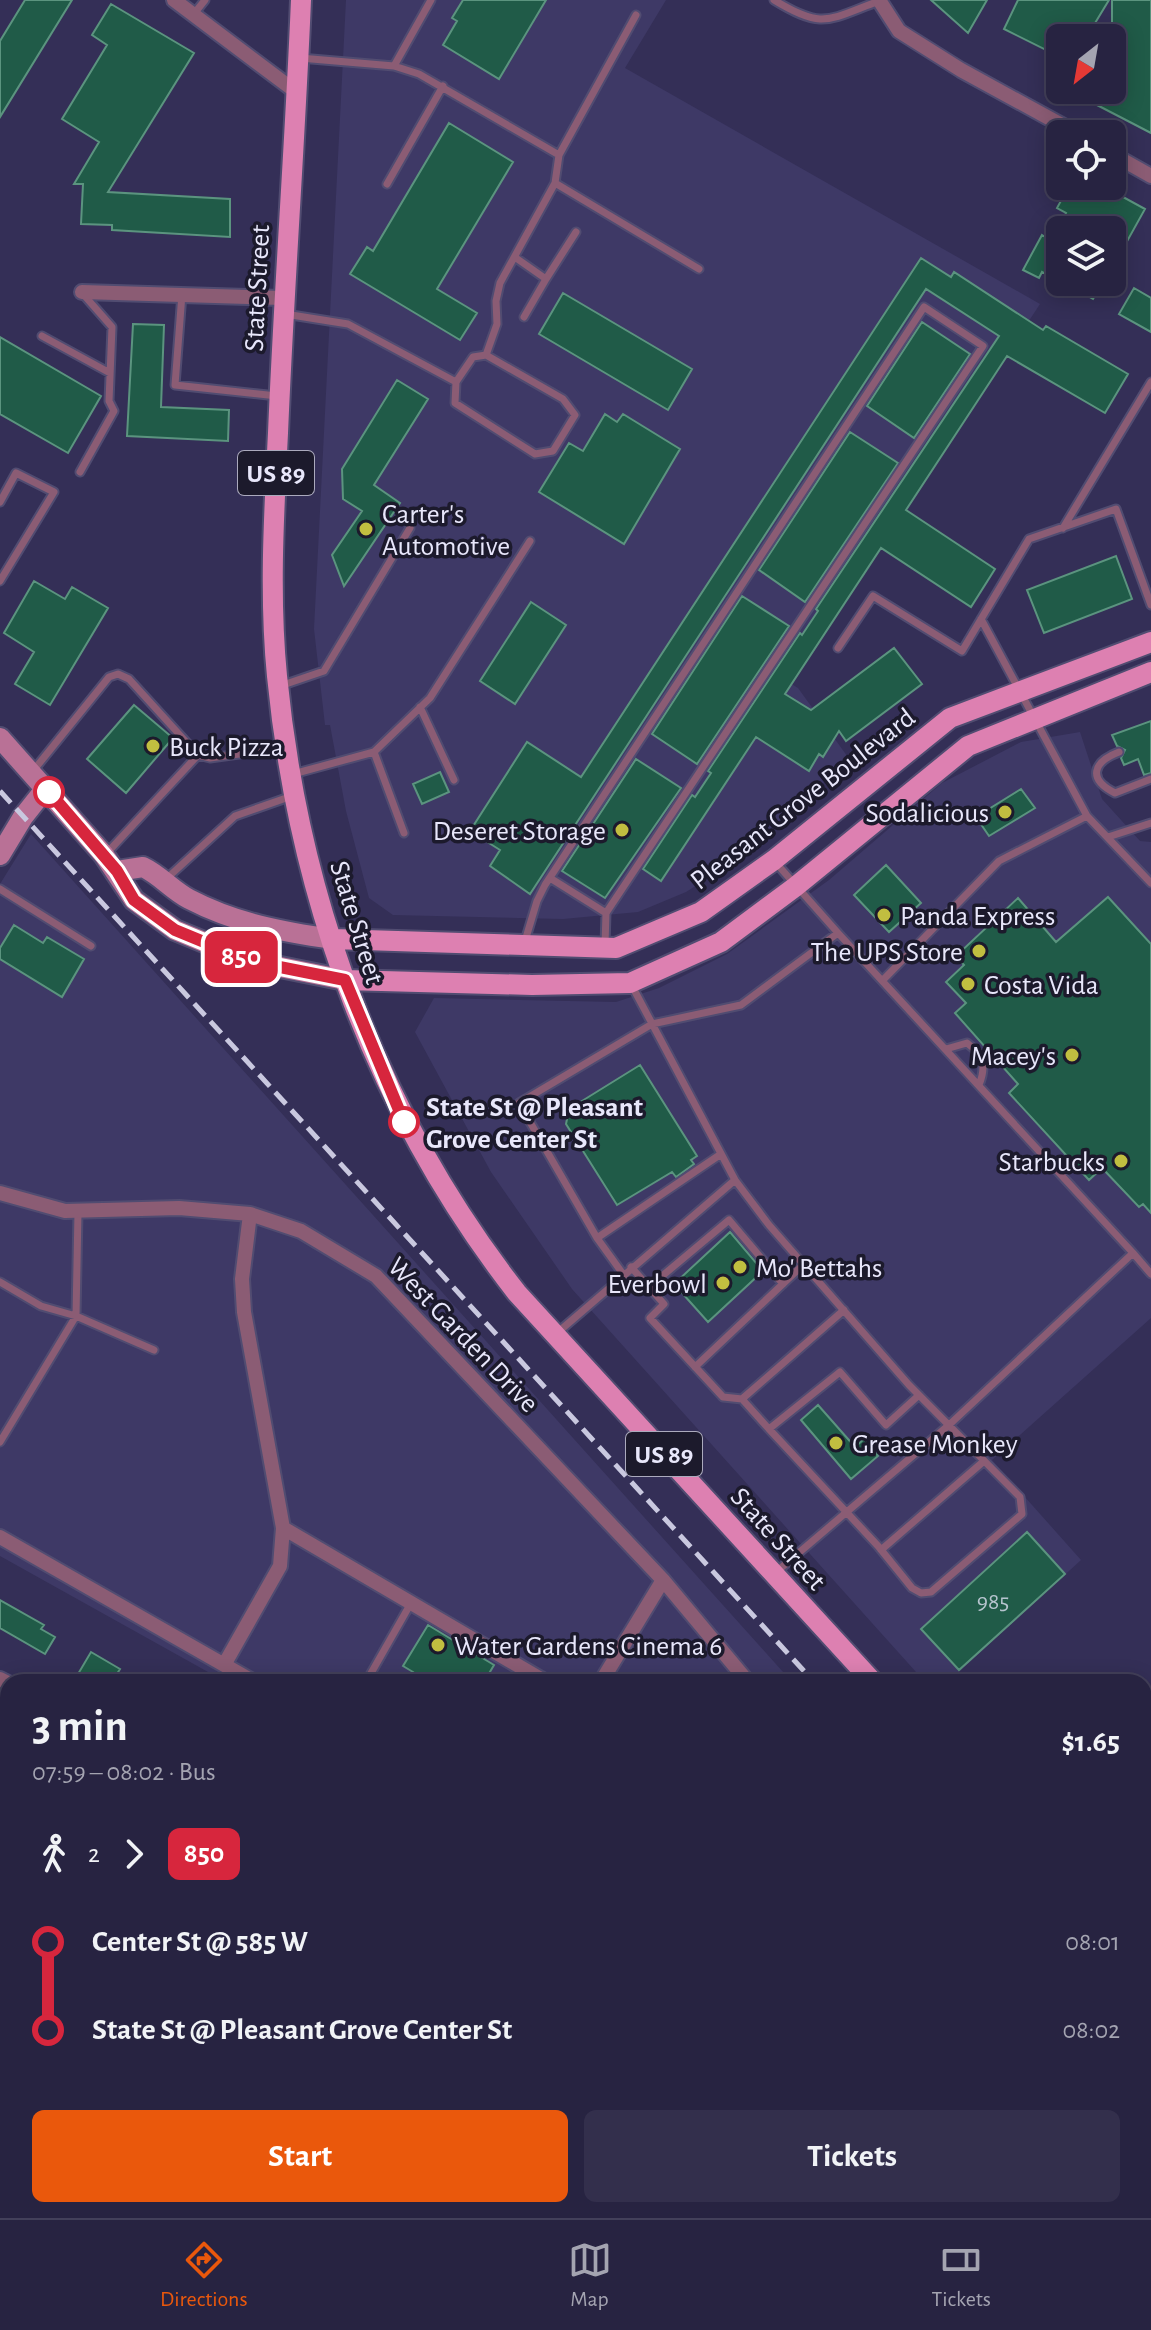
<!DOCTYPE html>
<html lang="en">
<head>
<meta charset="utf-8">
<style>
	:root { --surface:#272341; --page:#332f4c; --text:#f1f3f6; --muted:#a4a4b1; --line:#43405a; --accent:#ea580c }
	body { margin:0; font-family:"Alegreya Sans",sans-serif; background:var(--page); color:var(--text); height:100vh; display:flex; flex-direction:column; font-size:30px; white-space:nowrap }
	* { box-sizing:border-box; margin:0 }
	p { font-size:26px; color:var(--muted) }
	.icon { flex:none; width:44px; height:44px; fill:none; stroke:currentColor; stroke-width:2; stroke-linecap:round; stroke-linejoin:round }
	.map { position:relative; flex:1; overflow:hidden }
	.details { position:absolute; left:0px; top:1674px; width:1152px; height:544px; display:flex; flex-direction:column; background:var(--surface); border-radius:24px 24px 0 0; box-shadow:0 4px 20px #0003,0 0 0 2px var(--line) }
	.details>* { flex:none }
	.badge { padding:0 16px; border-radius:12px; font-size:28px; line-height:52px }
	.needle { width:52px; rotate:211deg }
	.tools { position:absolute; left:1046px; top:24px; display:grid; gap:16px }
	.tools a { display:grid; place-items:center; width:80px; height:80px; border-radius:12px; background:var(--surface); box-shadow:0 4px 20px #0003,0 0 0 2px var(--line); font-size:40px }
	.map>.badge { position:absolute; translate:-50% -50%; box-shadow:0 0 0 4px #fff }
	.legs { display:flex; align-items:center; gap:12px; height:88px; padding:0 32px; font-size:26px }
	.legs p { margin-inline-start:auto }
	.summary { display:flex; align-items:center; justify-content:space-between; height:136px; padding:0 32px }
	h1 { font-size:44px; font-weight:600; line-height:60px }
	.button { display:flex; gap:16px; margin-top:auto; padding:16px 32px }
	.button a { flex:1; height:92px; border-radius:12px; background:var(--accent); color:#fff; font-size:32px; font-weight:600; line-height:92px; text-align:center }
	.button a+a { background:var(--page); color:var(--text) }
	ul { padding:0 32px; list-style:none }
	li { display:flex; align-items:center; gap:28px; height:88px; font-size:30px }
	li i { display:grid; place-items:center; width:12px; height:100%; margin:0 10px; background:currentColor }
	li i::after { content:''; width:20px; height:20px; margin:-10px; border:6px solid; border-radius:50%; background:var(--surface) }
	li p { margin-inline-start:auto }
	li:first-child i { background:linear-gradient(#0000 50%,currentColor 0) }
	li:last-child i { background:linear-gradient(currentColor 50%,#0000 0) }
	.dock { display:flex; justify-content:space-around; align-items:center; height:112px; border-top:2px solid var(--line); background:var(--surface); font-size:22px; color:var(--muted) }
	.dock a { display:grid; justify-items:center; gap:4px }
	.dock .selected { color:var(--accent) }
	.map>svg:first-child { display:block }
</style>
</head>
<body>
<div class="map">
<svg width="1151" height="2218" viewBox="0 0 1151 2218">
	<rect width="100%" height="100%" fill="#342f57"/>
	<path fill="#3e3966" d="M346,0h320l-41,68 415,236 -250,379 8,5 52,72 -129,110 -35,22 -48,20 -75,7 -170,-4 -24,-17 -23,-87 -16,-86h-5l-11,-96z
		M1080,732l22,67 38,42 11,1v476l-159,142 89,100 -133,122h-23l-353,-393 -81,-117 -76,-140 19,-34 182,4 43,-14 68,-34 102,-74 113,-97 79,-41z
		M31,834l761,848h-566l-226,-126v-672z"/>
	<path fill="#205b48" stroke="#5b947f" stroke-width="2" d="M25,0h47l-72,117v-76z
		M463,0h83l-47,79 -56,-34 14,-24 -5,-3z
		M931,0h56l-19,33z
		M1018,0h91l-23,38h-26v19l-56,-28z
		M1112,0h39v133l-83,-43h44z
		M111,4l83,49 -86,139 122,7v38l-118,-7v-5l-31,-1 2,-40h-9l25,-42 -37,-23 45,-74 -15,-10z
		M449,123l64,39 -76,127 40,24 -17,27 -110,-66 17,-27 6,4z
		M1069,186h34l42,23 -20,36 -13,-7v-8h-55l9,-17 -9,-5z
		M1042,235l18,11v36l-18,-10 -3,6 -16,-8z
		M921,258l30,19 3,-5 89,58 3,-4 82,48 -23,39 -98,-57 -101,154 89,59 -24,38 -90,-59 -96,146 26,16 83,-62 28,36 -76,57 -7,-10 -16,26 -4,-3 -10,17 -53,-34 -95,144 -18,-12 49,-74 3,2 16,-24 -3,-2 92,-138 2,2 16,-24 -2,-2 183,-273 -73,-47 -396,605 -40,-28 10,-16 -30,-19 57,-89 54,35z
		M1063,282h40l-10,17z
		M1134,288l17,10v34l-32,-18z
		M563,293l129,76 -24,41 -129,-76z
		M922,322l48,32 -56,84 -47,-32z
		M133,324l31,1 -3,82 68,3 -1,31 -101,-5z
		M0,337l101,59 -33,57 -68,-39z
		M397,380l31,19 -54,86 26,18 -56,83 -12,-31 30,-44 -19,-12 -1,-30z
		M605,414l12,8 6,-8 57,35 -56,95 -85,-52 30,-49 14,8z
		M850,432l48,31 -93,139 -46,-32z
		M1116,556l16,43 -88,34 -17,-43z
		M34,581l31,18 7,-12 36,21 -58,97 -35,-21 19,-32 -30,-19z
		M742,596l47,30 -92,138 -45,-30z
		M531,602l35,23 -51,79 -35,-23z
		M134,705l39,33 -47,55 -39,-34z
		M1151,721v52l-7,2 -6,-16 -14,6 -3,-7 4,-8 -8,-4 -5,-11z
		M636,759l45,29 -76,110 -43,-27z
		M440,772l9,20 -27,12 -9,-20z
		M1021,789l14,19 -46,28 -13,-19z
		M886,865l35,38 -32,29 -35,-37z
		M1108,897l43,47v269l-8,-9 -4,3 -37,-39 -13,12 -80,-87 9,-9 -63,-71 11,-10 -20,-21 18,-17 -8,-9 62,-58 38,44z
		M14,925l29,18 4,-6 37,22 -22,38 -62,-38v-11z
		M640,1065l57,91 -6,4 3,4 -18,13 -4,-5 -55,33 -51,-81 3,-15z
		M730,1232l33,39 -55,51 -34,-38z
		M818,1405l37,42 9,-8 14,17 -27,23 -50,-59z
		M1027,1532l38,42 -106,96 -38,-41z
		M0,1600l44,25 -3,4 14,8 -10,17 -45,-26z
		M428,1625l66,40 -10,17h-77l6,-10 -10,-6z
		M91,1652l29,17 -8,13h-19l-15,-8z"/>
	<g fill="none" stroke-linecap="round" stroke-linejoin="round">
		<g stroke="#514c71" stroke-width="11">
			<path id="lane" d="M774,0c49,30 54,20 105,1
				M193,15l12,-15
				M300,58l94,8 25,8 140,81 -4,28 144,86
				M394,66l37,-66
				M559,155l77,-140
				M387,184l56,-98
				M516,258l30,21 -22,38
				M546,279l30,-47
				M182,294l-7,91 102,11
				M285,314l63,10 108,58 -1,21 80,51 18,-3 22,-36 -12,-16 -77,-44 -13,2 -17,25
				M42,336l68,37
				M486,355l11,-31 -1,-23 4,-18 55,-100
				M80,472l34,-61 -5,-10 3,-74 -29,-33
				M0,502l16,-29 38,19 -54,89
				M1063,528l88,-146
				M838,648l35,-52 89,55 67,-112 87,-30 35,96
				M280,686l44,-15 86,-143
				M420,707l34,73
				M374,752l56,-54 100,-157
				M1119,752c-26,10 -32,27 -4,41l36,-14
				M33,771l76,-94 9,-3 11,5 69,76 12,3 74,-10
				M293,774l81,-22 30,81
				M1087,816l64,67
				M1108,837l43,-14
				M106,854l92,-99
				M776,863l62,70
				M550,878l56,35
				M165,880l70,-64 57,-20
				M0,889l91,57
				M525,941l12,-40 8,-16 379,-578 59,39 -377,567 -1,32
				M883,980l116,-119 88,-45 -106,-197
				M631,984l104,196
				M946,1049l21,-6c16,12 20,22 12,42
				M597,1238l124,-84
				M1133,1253l18,21
				M631,1267l33,37 -14,14 73,79 19,2
				M623,1274l-26,-36 -78,-135 133,-79 89,-19 97,-72 295,320 -184,172 -174,148
				M0,1282l41,24 35,10 78,34
				M649,1287l80,-67 54,64
				M557,1333l178,-153 34,45 140,160 111,112 2,17 -91,78 -10,1 -9,-5 -34,-42 -109,-117 71,-57 46,53 33,-30
				M695,1367l109,-103
				M769,1429l-27,-30 102,-89
				M0,1442l76,-126 2,-104
				M881,1550l103,-89
				M366,1682l45,-79
				M1142,2218l9,-11"/>
		</g>
		<g stroke="#514c71" stroke-width="18">
			<path id="street" d="M174,0l121,91
				M879,0l20,31 62,39 117,64
				M1112,154l39,22
				M82,292l201,6
				M0,1193l65,18 114,-3 71,6 51,17 75,45 287,304 85,102
				M250,1214l-8,65 2,33 39,216 263,154
				M0,1537l254,145
				M224,1665l56,-99 3,-38
				M0,1679l8,4
				M601,1682l62,-102
				M0,1951l8,5
				M0,2206l19,12
				M406,2210l13,8
				M853,2210l8,8
				M606,2218l6,-8"/>
		</g>
		<g stroke="#514c71" stroke-width="24">
			<path id="secondary" d="M0,738l104,117 30,45 41,30 75,31 95,19
				M0,855l23,-38 23,-29
				M117,871l26,-4c17,8 29,23 46,32 46,24 93,33 144,40"/>
		</g>
		<g stroke="#514c71" stroke-width="24">
			<path id="primary" d="M301,0c-6,144 -17,288 -23,433 -4,80 -9,163 -1,243 22,225 101,439 240,617l356,389
				M333,939l283,9 85,-36 73,-52 176,-142 201,-76
				M345,980l187,5 98,-2 91,-41 74,-55 173,-141 183,-74
				M1144,1976l7,8"/>
		</g>
		<use href="#lane" stroke="#8b5c74" stroke-width="7"/>
		<use href="#street" stroke="#8b5c74" stroke-width="14"/>
		<use href="#secondary" stroke="#b97196" stroke-width="20"/>
		<use href="#primary" stroke="#dd80b1" stroke-width="20"/>
		<path stroke="#c9c8df" stroke-width="5" stroke-dasharray="16 8" stroke-linecap="butt" d="M0,791l814,891
			M1144,2042l7,8"/>
	</g>
	<g fill="none" stroke-linecap="round" stroke-linejoin="round">
		<g stroke="#fff" stroke-width="18">
			<path id="line-1" d="M49,792l68,79 17,29 41,30 75,31 95,19 59,142"/>
		</g>
		<use href="#line-1" stroke="#d7263d" stroke-width="12"/>
	</g>
	<g fill="#c1be40" stroke="#1c1a2c" stroke-width="3">
		<circle cx="366" cy="529" r="8"/>
		<circle cx="153" cy="746" r="8"/>
		<circle cx="1005" cy="812" r="8"/>
		<circle cx="622" cy="830" r="8"/>
		<circle cx="884" cy="915" r="8"/>
		<circle cx="979" cy="951" r="8"/>
		<circle cx="968" cy="984" r="8"/>
		<circle cx="1072" cy="1055" r="8"/>
		<circle cx="1121" cy="1161" r="8"/>
		<circle cx="740" cy="1267" r="8"/>
		<circle cx="723" cy="1283" r="8"/>
		<circle cx="836" cy="1443" r="8"/>
		<circle cx="438" cy="1645" r="8"/>
	</g>
	<g fill="#fff" stroke="#d7263d" stroke-width="4">
		<circle cx="49" cy="792" r="14"/>
		<circle cx="404" cy="1122" r="14"/>
	</g>
	<g text-anchor="middle" stroke-width="7" stroke-linejoin="round" paint-order="stroke">
		<g font-size="24" fill="#b6c4ce">
			<text x="993" y="1609">985</text>
		</g>
		<g fill="#1c1a2c" stroke="#abaabd" stroke-width="2">
			<rect x="238" y="451" width="76" height="44" rx="6"/>
			<rect x="626" y="1432" width="76" height="44" rx="6"/>
		</g>
		<g font-size="26" font-weight="bold" fill="#e8e7fb">
			<text x="276" y="482">US 89</text>
			<text x="664" y="1463">US 89</text>
		</g>
		<g font-size="28" fill="#e8e7fb" stroke="#1c1a2c">
			<text transform="translate(256 288) rotate(-87)" y="10">State Street</text>
			<text transform="translate(802 798) rotate(-38)" y="10">Pleasant Grove Boulevard</text>
			<text transform="translate(358 922) rotate(73)" y="10">State Street</text>
			<text transform="translate(464 1334) rotate(46)" y="10">West Garden Drive</text>
			<text transform="translate(779 1538) rotate(48)" y="10">State Street</text>
		</g>
		<g font-size="28" fill="#e8e7fb" stroke="#1c1a2c" text-anchor="start">
			<text x="382" y="523">Carter's<tspan x="382" dy="32">Automotive</tspan></text>
			<text x="169" y="756">Buck Pizza</text>
			<text x="989" y="822" text-anchor="end">Sodalicious</text>
			<text x="606" y="840" text-anchor="end">Deseret Storage</text>
			<text x="900" y="925">Panda Express</text>
			<text x="963" y="961" text-anchor="end">The UPS Store</text>
			<text x="984" y="994">Costa Vida</text>
			<text x="1056" y="1065" text-anchor="end">Macey's</text>
			<text x="1105" y="1171" text-anchor="end">Starbucks</text>
			<text x="756" y="1277">Mo' Bettahs</text>
			<text x="707" y="1293" text-anchor="end">Everbowl</text>
			<text x="852" y="1453">Grease Monkey</text>
			<text x="454" y="1655">Water Gardens Cinema 6</text>
		</g>
		<g font-size="28" font-weight="bold" fill="#e8e7fb" stroke="#1c1a2c" text-anchor="start">
			<text x="426" y="1116">State St @ Pleasant<tspan x="426" dy="32">Grove Center St</tspan></text>
		</g>
	</g>
</svg>
<div class="tools">
<a><svg class="needle" viewBox="-14 -14 28 28"><path d="M0-13l5 13h-10z" fill="#e53935"/><path d="M0 13l5-13h-10z" fill="#a4a4b1"/></svg></a>
<a><svg class="icon" aria-label="locate" viewBox="0 0 24 24"><circle cx="12" cy="12" r="6"/><path d="M12 2v4M12 18v4M2 12h4M18 12h4"/></svg></a>
<a><svg class="icon" aria-label="layers" viewBox="0 0 24 24"><path d="M12 4l9 5-9 5-9-5zM3 14l9 5 9-5"/></svg></a>
</div>
<b class="badge" style="left:241px;top:957px;background:#d7263d;color:#fff">850</b>
<section class="details">
<div class="summary"><div><h1>3 min</h1><p>07:59 – 08:02 · Bus</p></div><b>$1.65</b></div>
<div class="legs"><svg class="icon" aria-label="walk" viewBox="0 0 24 24"><circle cx="13" cy="4" r="2"/><path d="M13 8l-2 6 4 7M11 14l-3 7M7 12l3-4h3l4 4"/></svg>2<svg class="icon" aria-label="forward" viewBox="0 0 24 24"><path d="M9 5l7 7-7 7"/></svg><b class="badge" style="background:#d7263d;color:#fff">850</b></div>
<ul>
<li><i style="color:#d7263d"></i><b>Center St @ 585 W</b><p>08:01</p></li>
<li><i style="color:#d7263d"></i><b>State St @ Pleasant Grove Center St</b><p>08:02</p></li>
</ul>
<div class="button"><a>Start</a><a>Tickets</a></div>
</section>
</div>
<nav class="dock">
<a class="selected"><svg class="icon" aria-label="directions" viewBox="0 0 24 24"><path d="M12 3l9 9-9 9-9-9zM9 14v-3h6M13 9l2 2-2 2"/></svg>Directions</a>
<a><svg class="icon" aria-label="map" viewBox="0 0 24 24"><path d="M3 6l6-2 6 2 6-2v14l-6 2-6-2-6 2zM9 4v14M15 6v14"/></svg>Map</a>
<a><svg class="icon" aria-label="tickets" viewBox="0 0 24 24"><path d="M3 7h18v10H3zM15 7v10"/></svg>Tickets</a>
</nav>
</body>
</html>
